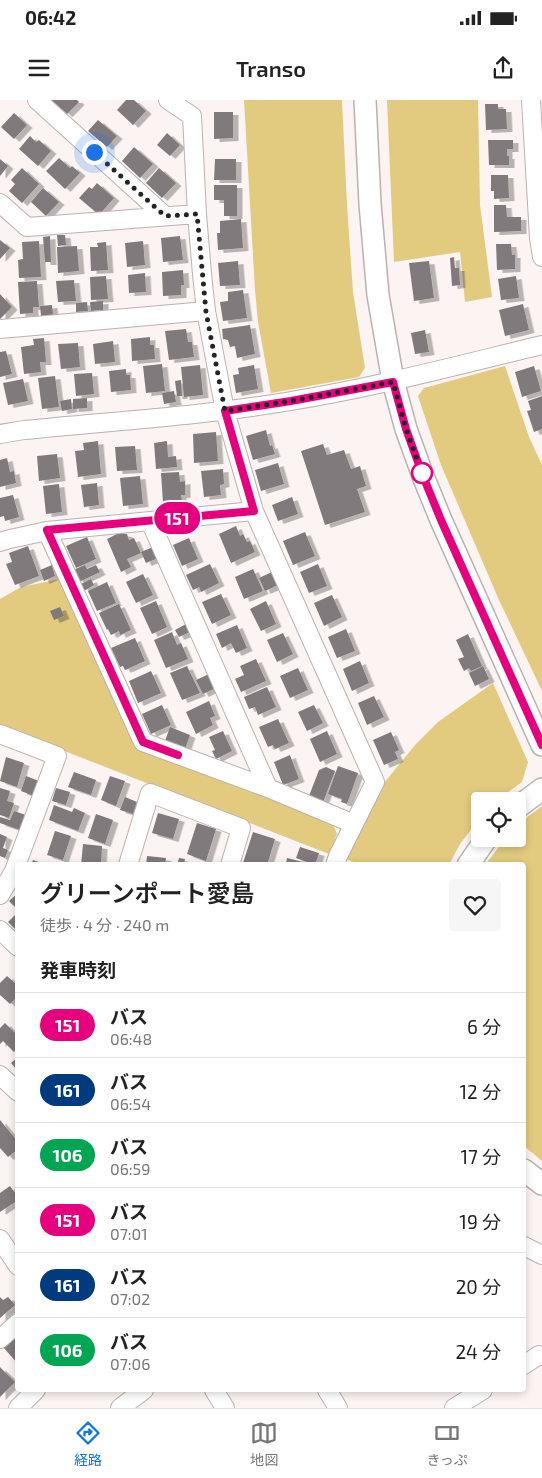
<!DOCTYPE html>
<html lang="ja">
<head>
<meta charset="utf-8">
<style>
	:root { --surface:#fff; --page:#f6f6f6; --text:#222; --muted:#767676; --line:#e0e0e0; --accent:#0f77df }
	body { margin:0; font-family:"Exo 2","Noto Sans JP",sans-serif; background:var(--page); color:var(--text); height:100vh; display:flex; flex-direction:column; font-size:19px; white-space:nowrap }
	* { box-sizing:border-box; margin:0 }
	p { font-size:16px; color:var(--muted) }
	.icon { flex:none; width:28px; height:28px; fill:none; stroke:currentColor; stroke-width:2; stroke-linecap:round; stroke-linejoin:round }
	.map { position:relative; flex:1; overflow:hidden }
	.details { position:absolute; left:15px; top:762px; width:511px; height:530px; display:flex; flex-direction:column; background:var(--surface); border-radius:5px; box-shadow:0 2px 8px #0003 }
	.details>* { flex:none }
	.badge { padding:0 10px; border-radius:16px; font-size:18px; line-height:32px }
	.tools { position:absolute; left:471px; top:692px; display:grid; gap:10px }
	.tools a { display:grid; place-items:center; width:55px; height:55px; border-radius:5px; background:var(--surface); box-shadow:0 2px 8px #0003; font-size:25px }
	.you { position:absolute; width:25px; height:25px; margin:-12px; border:4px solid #fff; border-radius:50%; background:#1a73e8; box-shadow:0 0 0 8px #1a73e833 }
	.map>.badge { position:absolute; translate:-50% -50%; box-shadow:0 0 0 2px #fff }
	h2 { padding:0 25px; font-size:19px; line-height:45px }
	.round { display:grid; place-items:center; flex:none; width:52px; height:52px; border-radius:5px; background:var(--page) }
	.headline { display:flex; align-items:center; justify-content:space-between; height:85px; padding:0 25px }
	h1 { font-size:24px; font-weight:600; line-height:38px }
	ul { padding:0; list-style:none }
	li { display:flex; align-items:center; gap:15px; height:65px; padding:0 25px; border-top:1px solid var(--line) }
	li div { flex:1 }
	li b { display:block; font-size:19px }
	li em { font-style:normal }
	li .badge { min-width:55px; font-weight:700; text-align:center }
	.status { display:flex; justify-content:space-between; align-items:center; height:35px; padding:0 25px; background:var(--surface); direction:ltr }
	.status svg { height:14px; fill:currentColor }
	header { display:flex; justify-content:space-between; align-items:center; height:65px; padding:0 25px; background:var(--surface); font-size:22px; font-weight:600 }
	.tab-bar { display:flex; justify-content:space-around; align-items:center; height:70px; border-top:1px solid var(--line); background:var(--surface); font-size:14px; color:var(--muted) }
	.tab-bar a { display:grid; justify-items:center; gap:2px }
	.tab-bar .current { color:var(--accent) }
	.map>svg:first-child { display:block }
</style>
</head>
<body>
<div class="status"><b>06:42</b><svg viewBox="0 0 49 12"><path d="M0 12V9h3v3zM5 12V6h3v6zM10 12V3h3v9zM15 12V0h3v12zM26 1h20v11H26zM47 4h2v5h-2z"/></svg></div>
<header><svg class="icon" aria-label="menu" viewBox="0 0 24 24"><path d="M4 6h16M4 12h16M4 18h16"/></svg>Transo<svg class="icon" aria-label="share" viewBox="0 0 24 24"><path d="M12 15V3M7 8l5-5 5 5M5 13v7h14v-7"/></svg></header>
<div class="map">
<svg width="542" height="1308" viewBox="0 0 542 1308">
	<defs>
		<filter id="shadow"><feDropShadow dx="5.5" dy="3" stdDeviation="0" flood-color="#0004"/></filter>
	</defs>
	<rect width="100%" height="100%" fill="#fbf4f2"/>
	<path fill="#e2cb7f" d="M244,0h98l5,105 6,87 12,76 -6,9 -88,16 -13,-71 -3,-32z
		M387,0h91l2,105 12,92 -27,5 -5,-50 -66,10z
		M505,266l24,71 13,28v226l-43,-91 -58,-135 -23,-69 6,-8z
		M60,479l77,168 195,74 5,13 -8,20 -329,-128v-127l21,-12z
		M493,583l35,79 -6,20 -26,19h-16v17l-20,26 -11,21h-88l-18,-7 41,-75 31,-38 23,-23z
		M542,706v355l-18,-15v-281h-39l20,-26h13v-15z"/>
	<path fill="#807a7b" filter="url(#shadow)" d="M51,0h26l2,2 -12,12z
		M126,0h8l12,11 -13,14 -16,-15z
		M485,4h13v5h8l1,20 -21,1z
		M214,12h19v26l-19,1z
		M14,13l13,12 -13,14 -13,-12z
		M98,20l19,16 -10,11 -19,-16z
		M167,33l13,12 -10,11 -13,-11z
		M30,36l6,6 3,-2 12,11 -13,15 -19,-17z
		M488,40h25v9h-6v7h2v9h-20z
		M134,47l19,17 -13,14 -18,-17z
		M59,58l11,10 2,-2 8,7 -15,16 -19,-18z
		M0,59l8,7 -8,10z
		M215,59h21v21h-22z
		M22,68l17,16 -17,19 -13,-12 6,-7 -4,-4z
		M159,68l17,15 -14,15 -16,-15z
		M491,75h17l1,23 -15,1v-8h-3z
		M97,83l17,15 -15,17 -20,-17 10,-11 3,2z
		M214,85h23v31h-13v-16h-10z
		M43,88l16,14 -13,14 -15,-14z
		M494,105h12l1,12h14v14l-27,1z
		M241,119l2,29 -25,2 -1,-17h3v-12z
		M57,135h8l1,10 -8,1z
		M50,136l1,26h-6l-2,-25z
		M180,136l3,24 -20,2 -2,-24z
		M0,140l10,8 -10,11z
		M39,141l2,36 -22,1 -1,-18 5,-1 -1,-17z
		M143,141l2,24 -18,2 -2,-24z
		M106,142l2,28 -17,1 -1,-24h8l-1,-4z
		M496,144h15l1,11h3v14l-18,1z
		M77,146l2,25 -21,2 -1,-26z
		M454,157l1,11h4l1,17 -8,1 -2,-28z
		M238,161l2,24 -20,1 -2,-23z
		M429,161l5,37 -20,3 -5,-38z
		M183,170l1,15h-3v10l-18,1 -1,-24z
		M145,173l1,19 -17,1 -1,-18z
		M106,176l2,23 -17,1 -1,-23z
		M516,176l3,22 -18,2 -3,-21z
		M74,180l2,21 -18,1 -2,-21z
		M37,181l2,26h-6v6l-13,1 -2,-32z
		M243,190l4,28 -24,3 -3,-19 8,-1v-9z
		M0,194l12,13 -12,12z
		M103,201v9l-12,1 -1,-9z
		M87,202l1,9 -12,1v-9z
		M523,204l6,26 -24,6 -6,-26z
		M52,205l1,10 -12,1 -1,-10z
		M250,225l5,29 -18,4 -2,-12 -5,1 -2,-7 -5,-1 -1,-10z
		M186,229l2,13h4l2,15 -25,3 -4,-29z
		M425,230l4,22 -14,2 -4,-21z
		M150,237v8h4l1,14 -23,2 -1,-22z
		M44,238l2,24h-6l1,10 -17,2 -3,-27 13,-2 -1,-6z
		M113,241l2,21 -20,2 -2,-20z
		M78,243l2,24 -19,2 -3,-25z
		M6,251l6,23 -12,3v-25z
		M162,264l3,27 -19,2 -3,-27z
		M200,265l3,30 -19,2 -3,-30z
		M254,265l4,24 -22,4 -3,-18 6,-1 -1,-6z
		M534,266l7,25 -19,6 -7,-25z
		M126,269v6h4l1,15 -20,2 -2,-21z
		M92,273l2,21 -18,2 -2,-22z
		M55,276l4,31 -17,2 -4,-31z
		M23,279l5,22 -20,4 -5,-22z
		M181,280l1,16h-5l-2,-15z
		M174,291l2,11 -12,2 -2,-11z
		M542,296v33l-8,3 -7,-21 4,-1 -3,-9z
		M87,298v10l-14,1v-10z
		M71,299l1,10 -10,2 -2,-10z
		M266,330l4,16 2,-1 3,9 -22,6 -7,-24z
		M216,332l2,29 -24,2 -1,-29z
		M98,341l3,33 -23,3 -3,-26 9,-1 -1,-7z
		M167,341l1,16 8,-1 1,11 -21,2 -2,-26z
		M323,344l4,11 17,-5 7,19 9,-3 6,20 -9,3 8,23 -40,13 -24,-74z
		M135,346l2,24 -20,1 -2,-24z
		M57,354l3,24 -21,3 -2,-25z
		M7,358l3,14 4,-1 2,12 -16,4v-27z
		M278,363l6,21 -23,7 -6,-21z
		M223,369l1,15 -4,1 1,10 -17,2 -3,-26z
		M179,372l1,10 5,-1v14h-4l1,6 -19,2 -2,-30z
		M140,376l3,28 -20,2 -3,-28z
		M97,383l2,22 -15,2 -3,-22z
		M59,384l3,28 -16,2 -3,-28z
		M13,395l6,22 -14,4 -1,-5 -4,1v-19z
		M292,397l6,17 -20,7 -6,-16z
		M236,426l4,10 3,-2 4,8 3,-1 5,11 -24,11 -12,-29z
		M305,432l10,24 -22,9 -10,-24z
		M119,433l8,1 2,6 5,-2 7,15 -14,6 4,8 -10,5 -14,-33z
		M87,437l9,22 -20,9 -10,-22z
		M189,438l9,21 -16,7 -9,-21z
		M28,446l11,30 -24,9 -9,-21 6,-2 -3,-9z
		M153,447l5,11 -12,5 -5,-11z
		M210,464l9,19 -18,9 -2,-5 -6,3 -7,-15z
		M318,464l9,22 -18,7 -9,-21z
		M52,465l3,11 -11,5 -4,-11z
		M85,465l2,4 9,-4 4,7 -21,10 -6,-12z
		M253,469l10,22 -19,8 -9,-22z
		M272,472l6,13 -13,6 -6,-13z
		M143,474l10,21 -17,8 -10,-21z
		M91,479l3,6 -10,6 -3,-7z
		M107,482l9,21 -19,8 -9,-20z
		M221,494l10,21 -19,9 -10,-22z
		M332,495l10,22 -18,9 -10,-23z
		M156,501l11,26 -15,7 -12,-26z
		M266,501l10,23 -15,7 -11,-22z
		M119,504l12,26 -11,5 -1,-4 -8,4 -3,-6 -1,1 -8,-17z
		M60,507l4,9 -10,4 -4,-9z
		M186,524l4,8 -11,5 -4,-7z
		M237,525l10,23 -11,5 -5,-10 -9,5 -6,-14z
		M346,529l9,22 -18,7 -9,-21z
		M172,532l5,13 4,-2 7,16 -22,9 -12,-28z
		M283,533l10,21 -16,8 -10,-22z
		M468,534l14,32 -11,5 -2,-3 -5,3 -6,-12 6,-2 -8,-17z
		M135,538l10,23 -20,9 -2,-4 -3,1 -9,-19z
		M256,559l10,22 -25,11 -6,-13 9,-4 -4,-9z
		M360,561l9,22 -17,8 -9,-22z
		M187,566l13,27 -18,7 -12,-27z
		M483,566l6,13 -14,7 -6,-13z
		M298,568l10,22 -18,8 -10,-22z
		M151,571l10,22 -23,10 -9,-22z
		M209,574l7,14 -13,6 -7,-14z
		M267,587l9,20 -18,8 -3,-8 -6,2 -5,-12z
		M374,596l10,21 -17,8 -9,-22z
		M209,601l6,15 -5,2 3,7 -17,9 -10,-22z
		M162,605l9,20 -20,9 -9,-20z
		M314,605l9,18 -16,8 -9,-19z
		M278,619l11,24 -14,6 -2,-4 -5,2 -9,-20z
		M170,627l20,8 -5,14 -20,-8z
		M223,631l9,20 -16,8 -4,-8 3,-1 -6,-13z
		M327,631l10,23 -17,8 -10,-23z
		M391,632l8,18 -4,2 3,7 -14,6 -11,-25z
		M290,655l9,24 -16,6 -9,-23z
		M6,657l18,6 -7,24 -17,-6z
		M338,666l20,7 -11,31 -6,-2 1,-3 -14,-5z
		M326,667l9,4 -12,31 -14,-6 10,-26z
		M74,672l22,8 -5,15 -23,-8z
		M26,676l13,5 -5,15 -13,-5z
		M110,676l15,5 -9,25 -15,-6z
		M0,688l10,3 -3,10 7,2 -5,15 -9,-3z
		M56,688l14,4 -4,13 -14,-4z
		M125,697l12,5 -4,12 -13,-4z
		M54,705l18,7 2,-4 11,5 -7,18 -29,-11z
		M14,711l12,4 -6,15 -20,-7v-6l10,3z
		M158,713l21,6 -6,20 -21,-6z
		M96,714l17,6 -8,24 -17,-6z
		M197,723l19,6 -10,32 -19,-7z
		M55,731l16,5 -8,24 -16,-5z
		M253,732l22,7 -8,26h-18l-6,-2z
		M0,734l7,3 -4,11 5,2 -3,8 -5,-2z
		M83,744l19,2 -1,19h-20z
		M300,747l19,6 -4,12 -19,-7z
		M147,756l19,2 -1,7h-19z
		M179,758l6,1 -1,6h-7z
		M287,758l24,6 -1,1h-30l1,-3 5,2z
		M33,760l15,5h-17z
		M18,793v17l-9,-9z
		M18,812v20l-10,-10z
		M7,876l11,10v10l-8,8 -10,-9v-12z
		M5,923l13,13v12l-4,4 -11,-11 -3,3v-16z
		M18,957v14l-7,-8z
		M0,1020l18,22v7l-10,8 -8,-9z
		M10,1086l8,11v3l-18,12v-19z
		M0,1197l3,3 5,-3 7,8 -15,13z
		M18,1236v28l-15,-17z
		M0,1267l15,15 -15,15z"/>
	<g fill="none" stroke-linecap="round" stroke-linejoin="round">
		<g stroke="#b8b2b0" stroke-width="20">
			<path id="minor" d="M37,0l128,116
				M168,0l24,16 5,98 5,60 4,37 19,100 29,100 121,271 -37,74 -3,9
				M531,0l8,138 3,19
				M0,103l27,24 170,-13
				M0,229l206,-18
				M0,334l24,-4c89,-9 179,-14 267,-29 85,-14 168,-36 251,-56
				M150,421l118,267
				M47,431l96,211 125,46 86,36
				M0,442l10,-3 37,-8 207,-20
				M0,634l57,22 -43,115 -14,24
				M128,765l22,-72 91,35 -11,37
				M0,830l18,17
				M0,975l18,17
				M0,1139l18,27
				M524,1146l18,9
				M0,1239l18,-16
				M524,1265l15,-10 3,1
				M214,1290l11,18
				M327,1290l11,18
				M18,1308l18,-18
				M120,1308l24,-18
				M454,1308l29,-18"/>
		</g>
		<g stroke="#b8b2b0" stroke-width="24">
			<path id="tertiary" d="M365,0l5,104 8,91 15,86 13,48 17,47 18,44 101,225
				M518,707l24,-18
				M468,765l18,-26
				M524,1070l18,14"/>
		</g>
		<use href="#minor" stroke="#fff" stroke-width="18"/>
		<use href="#tertiary" stroke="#fff" stroke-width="21"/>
	</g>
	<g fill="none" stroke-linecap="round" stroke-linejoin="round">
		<g stroke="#fff" stroke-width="11">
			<path id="line" d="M178,655l-35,-13 -96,-212 207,-19 -29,-100 66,-10 102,-19 13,47 17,47 18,44 101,225"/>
		</g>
		<use href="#line" stroke="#e6007e" stroke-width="8"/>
		<path stroke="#262323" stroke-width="5" stroke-dasharray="0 9" d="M94,52l71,64 32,-2 9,98 19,99 66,-10 102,-19 13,47 17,47 -1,-3"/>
	</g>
	<circle fill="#fff" stroke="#e6007e" stroke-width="2.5" cx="422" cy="373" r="10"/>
</svg>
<div class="tools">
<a><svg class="icon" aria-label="locate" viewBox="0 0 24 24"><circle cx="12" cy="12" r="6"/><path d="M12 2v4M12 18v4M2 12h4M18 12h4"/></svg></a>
</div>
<div class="you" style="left:94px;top:52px"></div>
<b class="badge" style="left:177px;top:418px;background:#e6007e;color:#fff">151</b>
<section class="details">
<div class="headline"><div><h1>グリーンポート愛島</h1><p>徒歩 · 4 分 · 240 m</p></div><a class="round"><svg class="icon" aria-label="heart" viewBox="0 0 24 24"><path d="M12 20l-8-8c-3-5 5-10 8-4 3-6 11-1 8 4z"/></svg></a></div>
<h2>発車時刻</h2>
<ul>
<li><span class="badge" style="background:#e6007e;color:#fff">151</span><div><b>バス</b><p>06:48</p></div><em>6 分</em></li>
<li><span class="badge" style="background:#003b80;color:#fff">161</span><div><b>バス</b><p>06:54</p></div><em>12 分</em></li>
<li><span class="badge" style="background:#00a651;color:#fff">106</span><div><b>バス</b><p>06:59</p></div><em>17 分</em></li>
<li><span class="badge" style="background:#e6007e;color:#fff">151</span><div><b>バス</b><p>07:01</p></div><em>19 分</em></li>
<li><span class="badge" style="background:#003b80;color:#fff">161</span><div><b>バス</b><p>07:02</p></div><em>20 分</em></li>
<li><span class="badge" style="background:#00a651;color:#fff">106</span><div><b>バス</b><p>07:06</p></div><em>24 分</em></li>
</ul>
</section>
</div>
<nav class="tab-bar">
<a class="current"><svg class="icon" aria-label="directions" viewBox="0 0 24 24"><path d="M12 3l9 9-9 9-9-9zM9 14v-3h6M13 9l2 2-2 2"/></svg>経路</a>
<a><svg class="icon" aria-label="map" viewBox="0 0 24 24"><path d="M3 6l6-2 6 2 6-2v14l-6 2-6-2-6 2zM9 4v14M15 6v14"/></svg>地図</a>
<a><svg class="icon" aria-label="tickets" viewBox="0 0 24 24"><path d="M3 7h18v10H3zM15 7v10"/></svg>きっぷ</a>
</nav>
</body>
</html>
